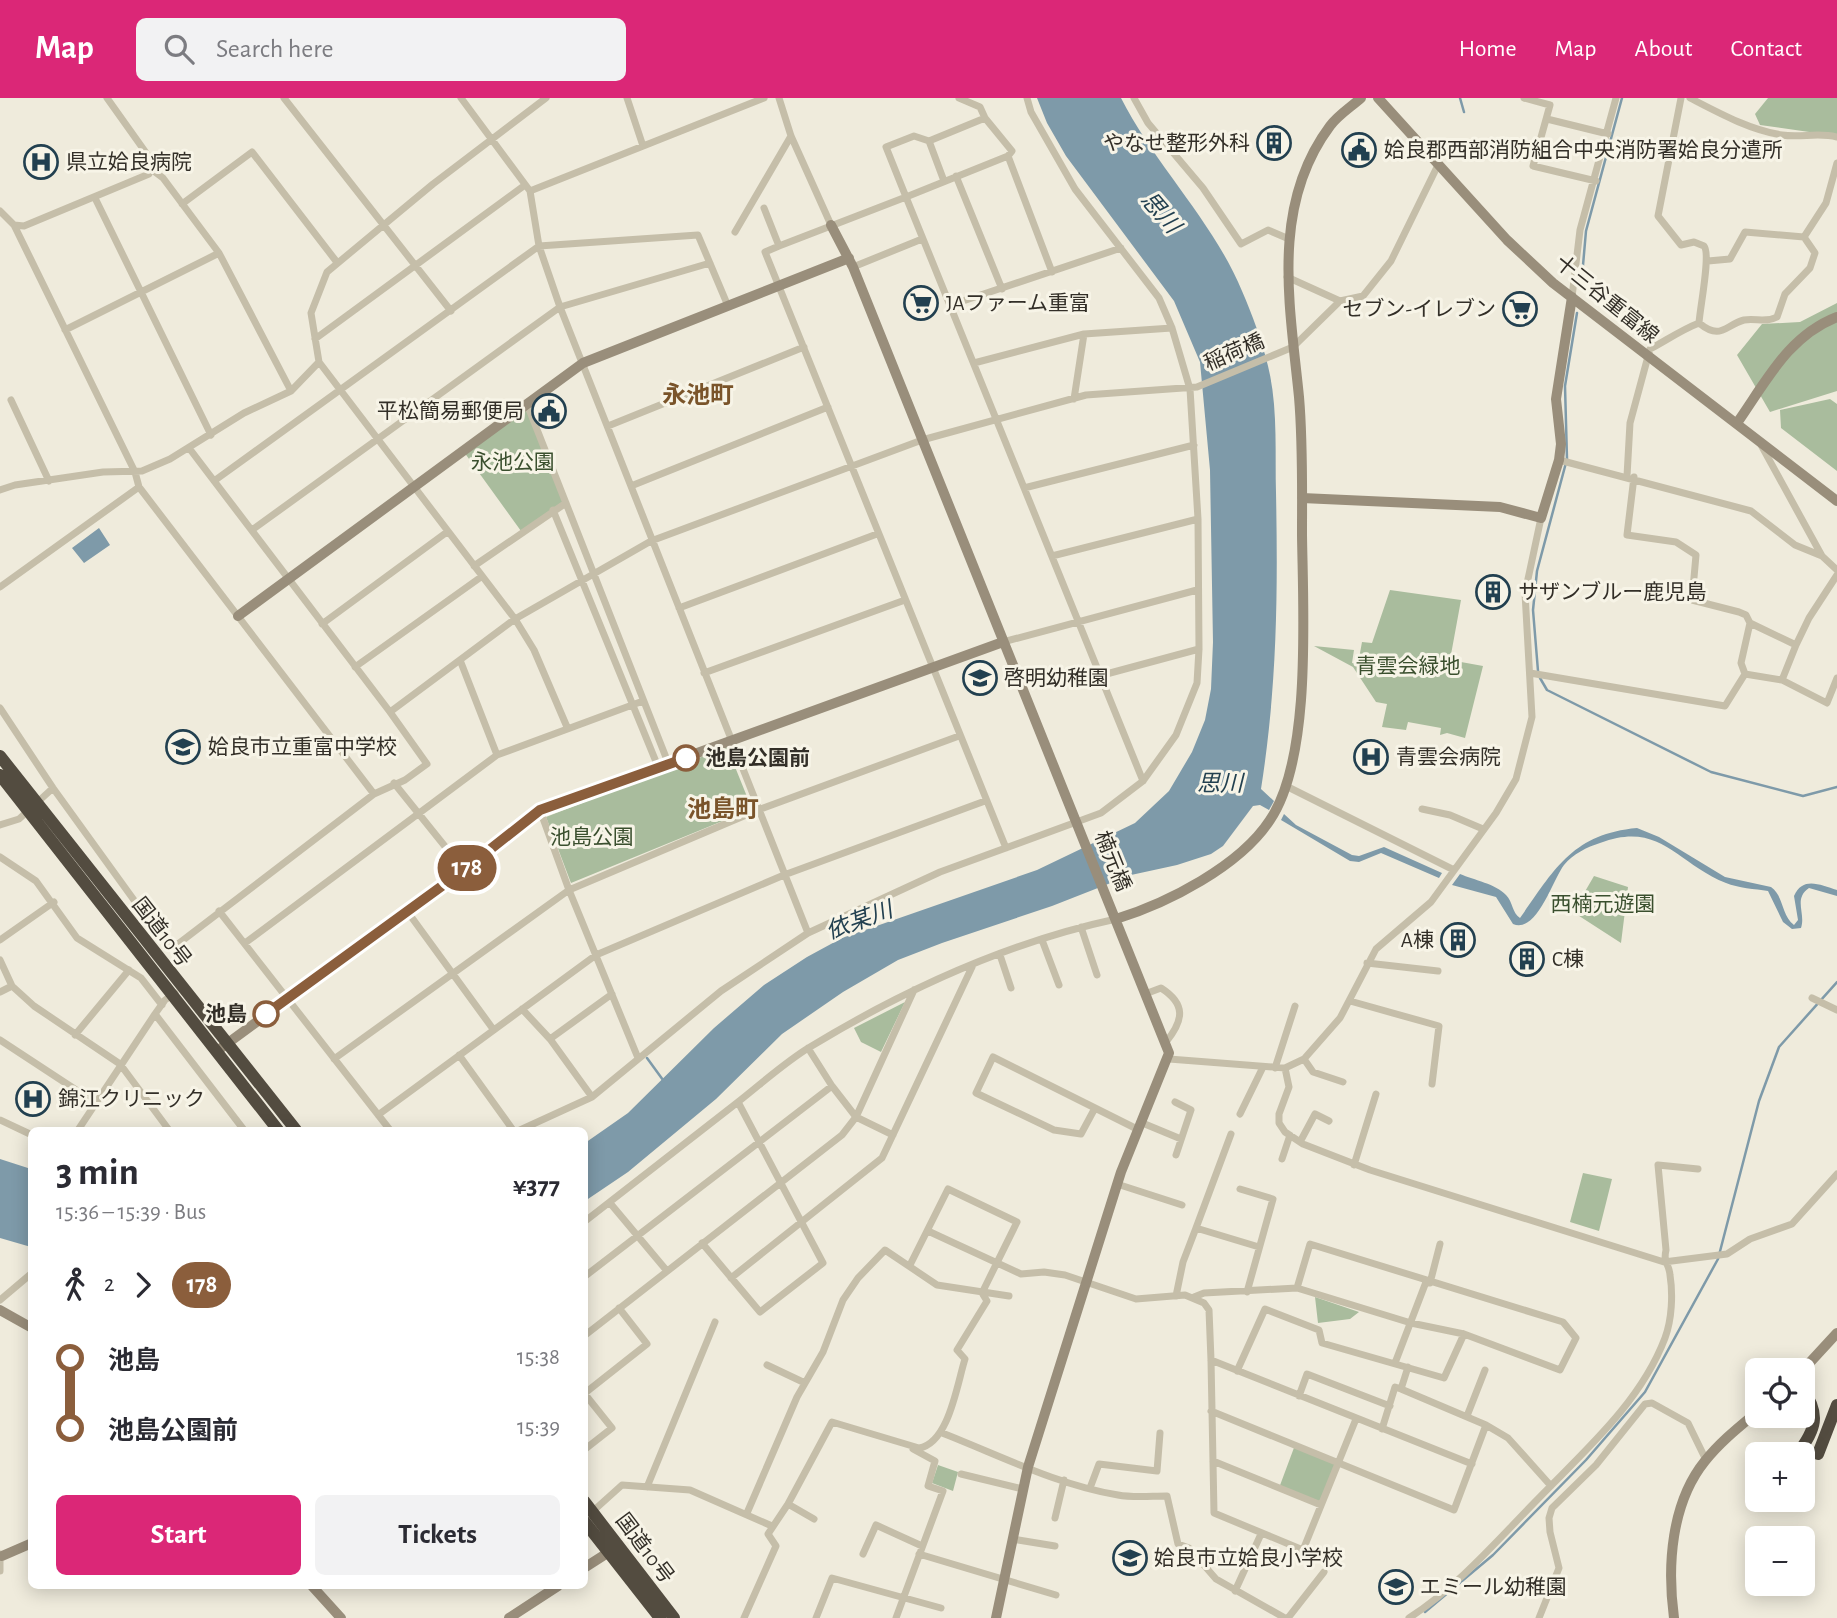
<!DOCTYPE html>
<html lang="en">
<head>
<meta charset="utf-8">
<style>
	:root { --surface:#fff; --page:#f2f2f3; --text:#2b2b33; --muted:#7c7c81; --accent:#db2777 }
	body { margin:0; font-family:"Alegreya Sans","Noto Sans JP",sans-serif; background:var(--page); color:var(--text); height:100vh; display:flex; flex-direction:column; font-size:26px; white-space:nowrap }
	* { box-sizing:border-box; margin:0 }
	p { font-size:23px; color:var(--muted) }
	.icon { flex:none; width:38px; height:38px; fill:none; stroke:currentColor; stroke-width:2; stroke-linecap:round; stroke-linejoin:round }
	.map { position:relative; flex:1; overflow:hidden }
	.sheet { position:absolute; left:28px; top:1029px; width:560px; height:462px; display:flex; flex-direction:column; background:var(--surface); border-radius:10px; box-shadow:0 4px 18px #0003 }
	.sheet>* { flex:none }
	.badge { padding:0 14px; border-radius:23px; font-size:24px; line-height:46px }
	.controls { position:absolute; left:1745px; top:1260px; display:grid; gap:14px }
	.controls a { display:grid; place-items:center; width:70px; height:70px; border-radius:10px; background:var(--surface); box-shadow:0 4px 18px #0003; font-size:35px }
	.map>.badge { position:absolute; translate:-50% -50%; box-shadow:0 0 0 4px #fff }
	.legs { display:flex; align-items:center; gap:10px; height:77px; padding:0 28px; font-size:23px }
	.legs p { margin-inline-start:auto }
	.overview { display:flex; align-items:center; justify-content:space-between; height:119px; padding:0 28px }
	h1 { font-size:38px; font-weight:700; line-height:52px }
	.cta { display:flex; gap:14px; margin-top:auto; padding:14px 28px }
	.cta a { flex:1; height:80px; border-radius:10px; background:var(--accent); color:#fff; font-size:28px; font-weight:700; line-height:80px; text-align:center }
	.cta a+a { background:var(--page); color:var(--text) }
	ul { padding:0 28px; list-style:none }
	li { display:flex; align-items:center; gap:24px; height:70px; font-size:26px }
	li i { display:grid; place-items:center; width:10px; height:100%; margin:0 9px; background:currentColor }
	li i::after { content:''; width:18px; height:18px; margin:-9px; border:5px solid; border-radius:50%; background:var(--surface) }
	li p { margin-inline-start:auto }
	li:first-child i { background:linear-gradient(#0000 50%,currentColor 0) }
	li:last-child i { background:linear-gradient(currentColor 50%,#0000 0) }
	header { display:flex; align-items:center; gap:42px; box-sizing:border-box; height:98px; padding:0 35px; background:var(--accent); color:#fff }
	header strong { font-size:33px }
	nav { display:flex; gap:38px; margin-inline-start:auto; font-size:24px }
	.search { width:490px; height:63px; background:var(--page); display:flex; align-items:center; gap:18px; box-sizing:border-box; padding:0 24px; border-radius:10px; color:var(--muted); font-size:26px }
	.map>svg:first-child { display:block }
</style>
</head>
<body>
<header>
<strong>Map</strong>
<div class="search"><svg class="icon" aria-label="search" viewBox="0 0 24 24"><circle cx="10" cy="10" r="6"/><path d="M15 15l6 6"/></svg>Search here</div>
<nav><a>Home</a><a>Map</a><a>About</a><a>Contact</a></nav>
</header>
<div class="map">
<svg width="1837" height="1520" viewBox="0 0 1837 1520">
	<rect width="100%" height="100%" fill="#efebdc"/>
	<path fill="#a9bc9d" d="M1768,0h69v38l-77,-11 -5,-11z
		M1837,205v88l-67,21 -33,-57 25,-31 38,-2z
		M1830,301l7,5v67l-56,-43 -1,-18z
		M527,306l39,99 -45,28 -57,-79z
		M1390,492l71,10 -11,60 33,6 -18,72 -18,-5 -7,2 1,-7 -33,-6 -2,8 -24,-3 5,-23 -11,-2 -23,-35 -39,-21 40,4 -2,13 6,1 4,-22 10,1z
		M727,649l25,62 -181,74 -25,-66z
		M1594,778l34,11 -7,56 -48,-31z
		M905,904l-24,50 -20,-10 -7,-14z
		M1583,1075l29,6 -13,52 -29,-9z
		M1315,1199l44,15 -9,7 -32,4z
		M1295,1347l44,17 -18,43 -42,-17z
		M938,1367l20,7 -5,19 -21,-8z"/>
	<path fill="#7e9aa9" d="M1037,0h84c34,67 92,123 121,193 10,23 20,50 26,75 10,40 7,86 8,127 2,103 1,194 -15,296l13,12 -5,9 -9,-5 -7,1 -30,40 -12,8 -34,11 -46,10 -79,31 -110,37 -44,17 -55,32 -61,42 -66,65 -88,73 -43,29v-58l43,-30 86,-85 50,-43 43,-28 35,-19 195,-68 98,-47 34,-32 23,-39 13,-32 6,-31 2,-47 -3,-172 -10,-108 -26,-61 -108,-145 -19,-33z
		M99,430l11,17 -26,18 -12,-15z
		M1284,716l12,11 56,30 7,1 25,-9 58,26 -3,5 -58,-25 -22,9 -9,-1 -69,-41z
		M1637,730l22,9 66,40 46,10c13,9 10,28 23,38l4,-5 -4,-24c9,-20 26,-11 43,-6v6l-28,-8c-16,11 -3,25 -8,40l-9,1 -9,-7 -15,-31c-13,-2 -30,-3 -42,-8 -50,-20 -66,-63 -126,-40 -13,4 -27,11 -36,22 -11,14 -27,69 -51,59l-17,-27 -44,-12 8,-11c14,6 36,10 46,21 7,7 6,18 14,23 34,-48 52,-84 117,-90z
		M0,1061l31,10v78l-31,-9z"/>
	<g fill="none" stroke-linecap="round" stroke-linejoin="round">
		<path stroke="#7e9aa9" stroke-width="2.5" d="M1460,0l4,14
			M1581,190l5,-57 36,-133
			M1538,573l-5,-61 4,-39 30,-112 -2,-73 12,-73
			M1540,580l7,12 164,82 92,24 34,-9
			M647,960l16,22
			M1425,1514l68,-57 93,-95 59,-68 73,-133 41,-158 20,-54 58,-65"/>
		<path stroke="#c5bea9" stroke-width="7" d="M284,0l167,213
			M461,0l69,93 9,55 21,61 248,626
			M627,0l16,48
			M779,0l12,38 40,89
			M959,0l21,9 5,11 27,33 -4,5 -102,41 -20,-50 28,-11 15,5 56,-23
			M1134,0l14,25 55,65 38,56 27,-14 21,9
			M1524,0l26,7 -17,61 63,15
			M1690,0c29,15 60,32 92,37 19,3 36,-3 55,2
			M1547,21l61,15
			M929,43l15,40
			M1008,58l44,116
			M151,71l12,9 56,75 72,138
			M956,78l46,113
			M530,93l234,-93
			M95,100l116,237
			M182,106l70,-52 84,109
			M764,110l15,38 127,-49 237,584
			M0,113l14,14 121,247 4,15 235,307
			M14,127l10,1 125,-52 2,-10 -2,-7 -42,-59
			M735,134l56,-96
			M1804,139l22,-34 11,-40
			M779,148l-14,6 241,596
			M853,169l69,-28
			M1287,179l53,24 23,-5 28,-35 47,-96
			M1572,199l8,-67 36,-132
			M951,207l170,-57
			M1699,225c22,18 26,2 45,-3 12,-2 22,3 33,-3l8,-23 25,-26 5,-15 -11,-16 -59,-5 -15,27 -22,2
			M65,232l154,-77
			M315,241l210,-154
			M319,264l196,257 19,31 33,77
			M974,265l110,-29 88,-6
			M1074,301l10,-65
			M11,302l38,81
			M527,306l142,361
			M608,328l196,-79
			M1760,345l62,113 15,14
			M189,350l201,264
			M1559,362l192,51 44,34 27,11
			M1627,378l3,-53 20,-74c17,-9 31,-19 49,-26 1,-16 12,-69 5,-77l-10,-4 -13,3 -23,-29 23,-118
			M1634,379l-7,58 49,7 20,13 -4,45 47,12 7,3 4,8
			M214,383l325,-235 159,-11 30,71
			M631,388l197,-79
			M1024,390l170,-43
			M0,392l15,-5 88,-13 39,-1 28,-12 74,-46 47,-22 28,-29 -8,-49 16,-41 106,-88 113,-86
			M553,412l106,259
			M252,432l308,-223 150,-44
			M1052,458l146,-37
			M474,468l92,-63
			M0,489l139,-100
			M679,510l198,-74
			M322,526l125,-92
			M1003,544l194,-52
			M460,562l37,95
			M355,569l126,-90
			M704,575l201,-73
			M1530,575l195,33 20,-32 -4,-11 9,-40 46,22 13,-27 28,-43
			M1745,576l37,6 14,-35
			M1099,578l100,-27
			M1782,582l45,23 10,-25
			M0,610l53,80 112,155 13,1 196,-150 31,-14 22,-16 -37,-52 125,-93 136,-78 271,-101 164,-45 111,-8 96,-40 47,-46
			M394,685l70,87
			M1286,688l168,84
			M1422,711l28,6 33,14
			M540,712l29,80 69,168
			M0,727l19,-6 34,-31
			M0,759l36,24 41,57 64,40 21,27
			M219,813l171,219
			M407,813l86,118
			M1081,829l16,48
			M0,842l54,-38
			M1042,842l17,45
			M245,845l252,-188 146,-54
			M1000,857l11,33
			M0,862l12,26
			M1367,865l71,8
			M0,894l12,-6 22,20 86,58 49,66
			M1145,896l16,-6c25,16 23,32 5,54
			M1812,900l25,12
			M1350,903l89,25 -7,58
			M522,911l28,30 42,58
			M155,916l89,116
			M75,937l54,-65
			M550,941l62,-45
			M0,942l96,63
			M808,950l24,38 24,31 37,18
			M459,957l54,75
			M334,961l235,-169 189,-80 201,-74
			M1169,961l116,9 19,-9 36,-41 36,-69 55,-47 65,-89 20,-34 16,-62 -7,-124 16,-75
			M1304,961l9,13 30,10
			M1275,970l20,-62
			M1285,970l4,19 -10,27v9l6,9 18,12 67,26 294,92 63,-8 23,-15 42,-15 45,-50
			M738,1004c23,-18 47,-40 72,-55 94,-57 199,-105 306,-128
			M1175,1004l16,8 -15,45
			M1095,1010l-14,26 -27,-4 -78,-37 17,-36 144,72
			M1240,1016l23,-47
			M378,1017l218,-160 188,-80 201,-74
			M0,1022l32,15
			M1140,1024l41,17
			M78,1032l77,-116 10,-14 10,-7
			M520,1032l72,-33 129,-106 87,-58 132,-61 161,-59 42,-32 33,-46 21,-52 2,-34 -1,-130 -8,-130 -18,-61 -13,-30 -84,-109 -44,-77 -4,-14
			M1231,1036l-35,94 63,19
			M1300,1044l15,-28 14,7
			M1282,1061l8,-24
			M1354,1067l22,-71
			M1117,1086l65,21
			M1240,1091l33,10 -26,93
			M610,1105l57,68
			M584,1124l154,-120 85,161 -63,49 -58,-69
			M928,1133l93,43 23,-2 21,3 71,24 49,-4 19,8 5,7 2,50 3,153 89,37 53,-131
			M910,1167l38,-76 69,33 -35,71
			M584,1179l248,-191
			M731,1180l151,-120 90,-191
			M1430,1185l10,-39
			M1176,1198l7,-34 13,-34
			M1194,1199l10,-4 93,-5 114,35 53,11 96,36 16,-32 -13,-16 -253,-78 -13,44
			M0,1202l32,-27
			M584,1238l258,-201 14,-18 58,-127
			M1211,1262l261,104
			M1395,1265l31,-81
			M767,1267l38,18
			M1237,1273l28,-62 54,21 3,13 122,35 20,-44
			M1401,1291l7,-22
			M584,1295l28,35 -28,22
			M585,1295l62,-49 -28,-36
			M1299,1298l8,-22 83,32
			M1211,1313l243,99 32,-85
			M1467,1318l18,-46
			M1382,1331l13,-42 6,2 85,36 22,13 43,48
			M942,1335c57,22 115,52 176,62 15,3 33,1 49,1l11,48 11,4 27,31 69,39
			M1213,1363l108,44
			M961,1376l62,15
			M647,1389l68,-165
			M1090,1390l9,-24 58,7 3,-38
			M788,1406l26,15
			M592,1414l30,-27 68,5 82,36
			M747,1415l50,-116 26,-45 20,-52 15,-22 27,-28 52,35 72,11
			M1055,1420l9,-38
			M1012,1441l43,7
			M863,1456l13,-29 46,21
			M919,1456l137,41
			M0,1473v-17
			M1235,1493l26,-57
			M744,1520l32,-72 -8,-12 20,-30 44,-82 87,26c30,-5 38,-64 46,-89l-8,-9 30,-49 -5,-8
			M816,1520l16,-40 109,30
			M896,1520l47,-127 -15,-5 7,-25 -22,-12
			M1288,1520l36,-46
			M1409,1520c48,-31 85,-74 125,-115 48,-50 106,-99 131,-165 7,-19 8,-44 5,-63 -1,-12 -7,-12 -4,-25l-8,-85 40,4
			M1539,1520l20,-50 -9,-36 -1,-14 3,-10 44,-43 49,-61 7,-1 36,20 18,37"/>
		<path stroke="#998e7b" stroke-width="10" d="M1378,0l129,142 46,43 284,218
			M831,127l22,42 316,786 -48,119 -93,295 -32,151
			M1737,325c29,-41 51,-87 100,-106
			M1302,400l198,9 41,11 18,-58 2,-16 -5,-45 16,-102
			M238,518l345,-253 266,-105
			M1116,821c52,-16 124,-53 154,-99 42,-62 33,-210 32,-285 0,-46 1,-92 -3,-138 -9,-91 -29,-191 31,-271 8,-11 21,-19 31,-28
			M217,953l247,-181 76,-60 463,-168
			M0,1212l32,18
			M1802,1273l35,-38
			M2,1458l30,-13
			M584,1470l25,-16
			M312,1488l29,32
			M509,1520l49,-32
			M1674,1520c-7,-52 -3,-115 31,-157 15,-19 34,-34 52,-49"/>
		<path stroke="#534c40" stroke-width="12" d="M0,658l296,374
			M0,677l278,355
			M1797,1356c19,-24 24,-40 5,-66
			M1818,1356l19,-49
			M584,1403l90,117
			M584,1423l76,97"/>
	</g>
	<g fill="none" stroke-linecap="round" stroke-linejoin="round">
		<g stroke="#fff" stroke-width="16">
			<path id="line-1" d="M266,916l198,-144 76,-60 146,-52"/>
		</g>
		<use href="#line-1" stroke="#8b5e3c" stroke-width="10"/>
	</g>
	<defs>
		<g id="building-ring" transform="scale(1.75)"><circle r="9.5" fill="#f7f4e7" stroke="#224050" stroke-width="1.5"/><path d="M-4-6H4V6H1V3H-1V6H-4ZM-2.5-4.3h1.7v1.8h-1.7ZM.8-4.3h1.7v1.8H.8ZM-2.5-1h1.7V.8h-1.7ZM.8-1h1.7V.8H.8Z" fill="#224050"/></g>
		<g id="civic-ring" transform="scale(1.75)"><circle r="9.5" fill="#f7f4e7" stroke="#224050" stroke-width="1.5"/><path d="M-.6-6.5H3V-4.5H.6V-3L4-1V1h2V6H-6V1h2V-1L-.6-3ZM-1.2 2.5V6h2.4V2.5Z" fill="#224050"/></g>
		<g id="hospital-ring" transform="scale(1.75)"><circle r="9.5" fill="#f7f4e7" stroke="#224050" stroke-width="1.5"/><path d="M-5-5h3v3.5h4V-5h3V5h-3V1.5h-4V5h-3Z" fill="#224050"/></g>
		<g id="supermarket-ring" transform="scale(1.75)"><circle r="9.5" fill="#f7f4e7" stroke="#224050" stroke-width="1.5"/><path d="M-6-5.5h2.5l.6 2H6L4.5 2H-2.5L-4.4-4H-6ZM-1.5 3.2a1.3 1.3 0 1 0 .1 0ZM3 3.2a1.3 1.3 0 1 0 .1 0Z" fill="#224050"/></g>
		<g id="school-ring" transform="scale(1.75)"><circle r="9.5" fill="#f7f4e7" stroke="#224050" stroke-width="1.5"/><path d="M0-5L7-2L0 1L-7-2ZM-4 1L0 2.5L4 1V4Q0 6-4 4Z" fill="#224050"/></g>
	</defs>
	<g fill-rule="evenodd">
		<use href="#building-ring" x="1274" y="45"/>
		<use href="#civic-ring" x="1359" y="52"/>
		<use href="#hospital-ring" x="41" y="64"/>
		<use href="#supermarket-ring" x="921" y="205"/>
		<use href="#supermarket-ring" x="1520" y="211"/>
		<use href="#civic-ring" x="549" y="313"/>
		<use href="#building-ring" x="1493" y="494"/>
		<use href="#school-ring" x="980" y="580"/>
		<use href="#school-ring" x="183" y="649"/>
		<use href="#hospital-ring" x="1371" y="659"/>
		<use href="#building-ring" x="1458" y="842"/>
		<use href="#building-ring" x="1527" y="861"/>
		<use href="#hospital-ring" x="33" y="1001"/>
		<use href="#school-ring" x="1130" y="1460"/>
		<use href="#school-ring" x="1396" y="1489"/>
	</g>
	<g fill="#fff" stroke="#8b5e3c" stroke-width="3.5">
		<circle cx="686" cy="660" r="12"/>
		<circle cx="266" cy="916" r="12"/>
	</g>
	<g text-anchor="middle" stroke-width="6" stroke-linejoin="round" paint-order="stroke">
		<g font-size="21" fill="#332f28" stroke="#f7f4e7" text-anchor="start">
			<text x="1250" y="52" text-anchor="end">やなせ整形外科</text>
			<text x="1384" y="59">姶良郡西部消防組合中央消防署姶良分遣所</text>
			<text x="66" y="71">県立姶良病院</text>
			<text x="946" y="212">JAファーム重富</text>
			<text x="1496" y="218" text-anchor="end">セブン-イレブン</text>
			<text x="524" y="320" text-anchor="end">平松簡易郵便局</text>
			<text x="1518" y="501">サザンブルー鹿児島</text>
			<text x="1004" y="587">啓明幼稚園</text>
			<text x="208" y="656">姶良市立重富中学校</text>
			<text x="1396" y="666">青雲会病院</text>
			<text x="1434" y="849" text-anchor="end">A棟</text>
			<text x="1552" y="868">C棟</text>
			<text x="58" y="1008">錦江クリニック</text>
			<text x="1154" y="1467">姶良市立姶良小学校</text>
			<text x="1420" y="1496">エミール幼稚園</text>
		</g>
		<g font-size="21" fill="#332f28" stroke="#f7f4e7">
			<text transform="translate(1607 201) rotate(39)" y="7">十三谷重富線</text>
			<text transform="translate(1234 254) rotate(-23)" y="7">稲荷橋</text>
			<text transform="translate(1113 763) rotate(68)" y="7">楠元橋</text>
			<text transform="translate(162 834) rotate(52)" y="7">国道10号</text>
			<text transform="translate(645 1450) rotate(53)" y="7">国道10号</text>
		</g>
		<g font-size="21" fill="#3a4f2e" stroke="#f7f4e7">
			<text x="513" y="371">永池公園</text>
			<text x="1408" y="575">青雲会緑地</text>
			<text x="592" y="746">池島公園</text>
			<text x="1603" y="813">西楠元遊園</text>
		</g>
		<g font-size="21" font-weight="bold" fill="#332f28" stroke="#f7f4e7" text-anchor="start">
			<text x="705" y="667">池島公園前</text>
			<text x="247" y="923" text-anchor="end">池島</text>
		</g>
		<g font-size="23" font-style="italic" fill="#224050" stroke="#f7f4e7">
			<text transform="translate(1161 114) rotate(49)" y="8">思川</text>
			<text x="1220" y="693">思川</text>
			<text transform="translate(859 822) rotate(-20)" y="8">依某川</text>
		</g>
		<g font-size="24" font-weight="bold" fill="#7a542a" stroke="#f7f4e7">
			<text x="698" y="305">永池町</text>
			<text x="723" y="719">池島町</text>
		</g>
	</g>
</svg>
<div class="controls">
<a><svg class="icon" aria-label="locate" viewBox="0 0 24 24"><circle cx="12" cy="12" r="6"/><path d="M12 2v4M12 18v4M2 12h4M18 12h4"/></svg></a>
<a>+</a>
<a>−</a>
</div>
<b class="badge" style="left:467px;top:770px;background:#8b5e3c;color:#fff">178</b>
<section class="sheet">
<div class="overview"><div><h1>3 min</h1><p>15:36 – 15:39 · Bus</p></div><b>¥377</b></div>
<div class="legs"><svg class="icon" aria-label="walk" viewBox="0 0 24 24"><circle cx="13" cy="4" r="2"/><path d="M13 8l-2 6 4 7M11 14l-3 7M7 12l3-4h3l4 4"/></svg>2<svg class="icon" aria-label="forward" viewBox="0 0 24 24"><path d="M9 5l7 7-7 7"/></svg><b class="badge" style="background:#8b5e3c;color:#fff">178</b></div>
<ul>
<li><i style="color:#8b5e3c"></i><b>池島</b><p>15:38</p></li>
<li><i style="color:#8b5e3c"></i><b>池島公園前</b><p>15:39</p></li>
</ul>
<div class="cta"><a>Start</a><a>Tickets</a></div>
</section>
</div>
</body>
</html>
